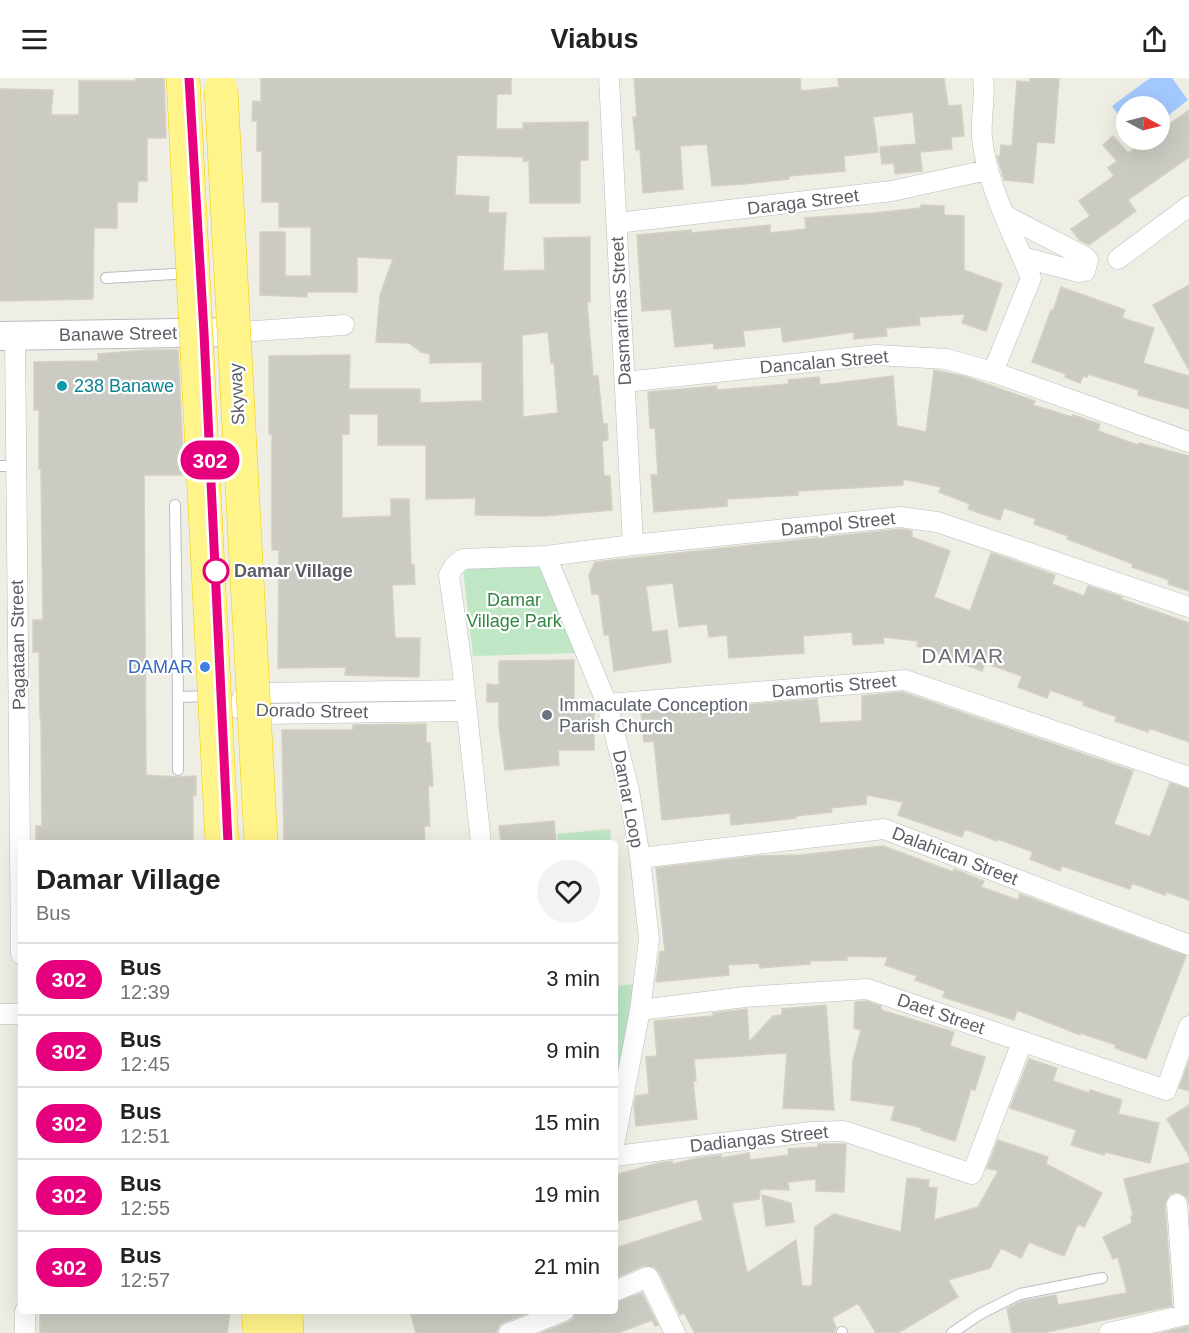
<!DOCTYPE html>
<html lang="en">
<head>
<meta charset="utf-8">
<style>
	:root { --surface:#fff; --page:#f2f2f2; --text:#222; --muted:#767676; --line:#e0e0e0 }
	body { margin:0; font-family:Helvetica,sans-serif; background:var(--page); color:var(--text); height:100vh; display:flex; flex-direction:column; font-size:22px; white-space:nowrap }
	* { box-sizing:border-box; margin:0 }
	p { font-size:20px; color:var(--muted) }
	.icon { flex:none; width:33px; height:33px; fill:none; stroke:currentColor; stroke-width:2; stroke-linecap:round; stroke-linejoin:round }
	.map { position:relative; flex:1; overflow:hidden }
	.sheet { position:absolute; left:18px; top:762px; width:600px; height:474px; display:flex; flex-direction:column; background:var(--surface); border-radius:6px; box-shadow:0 6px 24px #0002 }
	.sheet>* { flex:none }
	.badge { padding:0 12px; border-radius:20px; font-size:21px; line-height:39px }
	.needle { width:39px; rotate:97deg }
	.buttons { position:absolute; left:1116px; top:18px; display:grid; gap:12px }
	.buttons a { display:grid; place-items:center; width:54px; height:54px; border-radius:50%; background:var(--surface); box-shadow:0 6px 24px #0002; font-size:30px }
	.map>.badge { position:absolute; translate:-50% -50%; box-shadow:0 0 0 3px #fff }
	.round { display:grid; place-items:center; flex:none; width:63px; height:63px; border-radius:32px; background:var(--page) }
	.summary { display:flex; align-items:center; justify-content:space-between; height:102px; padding:0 18px }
	h1 { font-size:28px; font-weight:700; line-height:45px }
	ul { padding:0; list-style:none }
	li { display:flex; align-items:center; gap:18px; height:72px; padding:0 18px; border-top:2px solid var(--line) }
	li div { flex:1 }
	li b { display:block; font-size:22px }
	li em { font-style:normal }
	li .badge { min-width:66px; font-weight:700; text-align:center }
	header { display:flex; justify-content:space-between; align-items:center; height:78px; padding:0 18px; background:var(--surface); font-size:27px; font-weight:700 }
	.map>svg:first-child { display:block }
</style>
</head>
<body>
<header><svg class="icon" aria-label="menu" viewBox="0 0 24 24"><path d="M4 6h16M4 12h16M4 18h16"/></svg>Viabus<svg class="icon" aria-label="share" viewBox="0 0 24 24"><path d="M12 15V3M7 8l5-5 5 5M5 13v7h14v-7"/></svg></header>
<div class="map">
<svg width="1189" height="1255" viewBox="0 0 1189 1255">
	<rect width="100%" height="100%" fill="#efeee4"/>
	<path fill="#bfe7c6" d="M536,477l45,98 -108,3 -10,-87z
		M610,751l1,14h-53l-1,-9z
		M635,906l-20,108v-106z"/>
	<path fill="#a3c8ff" d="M1150,0h22l16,22 -28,22v-16h-34v19l-14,-19z"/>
	<path fill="#cccbc3" stroke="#d3d1c2" stroke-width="1.5" fill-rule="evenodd" d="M136,0h28l2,60h-19v43h-9l-1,21h-20v26h-23l-1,71 -93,2v-212l53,1 -2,25h28v-34h57z
		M261,0h250v16h-14l-1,35h27v-6l65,-1v38h-8v43h-50l-1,-42h-6v-4l-66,-2 -2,40 34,2 -1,16h18l-3,58 42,-1 -1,-32 46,-1v65h-3l6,74h5l5,48h4l1,16 -6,1 2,35h6l2,34 -68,6 -69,-1 1,-17 -50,1v-54h-48v-31h-29v20h-7v84l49,-2v-17h18l2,66h3l1,19 -23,1 3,53h25l-1,39 -74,-2 1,-8 -68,1 1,-118h-7v-116h-3v-78l81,-1 -1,34h71v14l62,-2v-39l-52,1v-9l-9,-2 -12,-9 -33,-1 4,-47 13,-36 -36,-2v35h-50v5l-47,-2v-63h25v44h26v-49h-32v-25h-17v-51h-5v-30h-5l1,-20 8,1zM548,254l3,31h3l4,50 -35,4 -1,-82z
		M634,0h166l1,13 38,-4 -1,-9h106l4,28 13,-1 3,31 -13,1 1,12 -32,3 2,19 -27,3 -1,-11 -12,1 -2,-17 36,-3 -3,-32 -40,5 5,35 -34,4 1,15 -56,5v3l-46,5 -31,2 -5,-42 -27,2 3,43 -40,4 -3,-44 -4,1 -3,-33h4z
		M1030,0l29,1 -5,64 -17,-1 -4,41 -29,-3 -7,-24h3l1,-11 11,1 5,-65 13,1z
		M1189,32v47l-61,43 8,11 -47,34 -10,-5 -8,-11 19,-13 -11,-15 35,-25 -6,-8 9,-7 -14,-16 10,-9 15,17 20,-13h12v-9z
		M921,127l23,1v9l20,1v54l38,14 -16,47 -24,-8 3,-9 -46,3 1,8 -34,3 1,8 -33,3v-7l-71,10 -2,-15 -38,4 2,15 -31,3v-6l-39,4 -4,-38 -29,2 -5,-76 54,-5v3l79,-8v8l36,-4 -1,-11 69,-5 47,-5z
		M1189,207v85l-36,-65z
		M1061,209l64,23 -3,8 32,10 -11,35 46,13v33l-51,-14 1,-5 -51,-16 -1,3 -4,-1 -3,7 -15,-6 1,-3 -34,-12 19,-52 2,1z
		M148,272h30l6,125h-40l2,300 31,2 19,-1v19h-3v48h-157v-17h6l-1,-108h-1l-1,-66h-6v-32h10l-2,-151h-2v-59h-5v-48l64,-1v-7z
		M934,292l30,6 71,25 -2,4 39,12 1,-2 27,9 -2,7 40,14 1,-2 50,13v135l-21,-7 1,-4 -37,-13 1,-3 -66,-25 1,-3 -34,-12 2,-5 -32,-11 -4,12 -32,-11 2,-5 -31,-12 2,-5 -38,-8v6l-105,6v4l-71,4v7l-73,6 -3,-37h7l-3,-47h-5l-2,-36 69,-6v4l37,-3 35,-3 -1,-4 31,-3 1,8 73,-9 4,50 29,6z
		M900,451l12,2v6l38,14 -16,46 36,14 21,-58 64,22 -3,9 32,12 4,-10 34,11 -1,2 68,24v119l-40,-14 -1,4 -33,-11 2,-4 -34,-12 1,-3 -34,-12 -3,8 -29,-11 4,-11 -37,-13 -3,8 -65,-25 1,-5 -35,-4 1,6 -31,2 -1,-13 -49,4 1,17 -75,5 -2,-23 -18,2 -2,-13 -28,3 -6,-44 -27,3 6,46 15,-2 4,32 -57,9 -5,-36h-5l-5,-41h-7l-3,-19 6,-13z
		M574,582v43h20v47h-36l1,15 -54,5 -6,-44v-24h-12v-18l12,1v-24z
		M902,614l231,79 -19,53 36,13 20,-54 19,6v111l-23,-8 -1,3 -33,-12 -2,6 -68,-23 -2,5 -30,-12 3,-7 -35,-13 -1,2 -32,-12 -3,8 -64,-22 5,-13 -36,-7 -1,9 -35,4 1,4 -36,4v2l-35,4 -30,3 -1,-12 -68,7 -8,-79 -10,1 -3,-29 176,-14 3,24 42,-2v-25z
		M426,646v19h4l3,43h-5l2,40h-6l1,17h-141l-2,-113h71v-5z
		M554,743l2,22h-55l-2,-17z
		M883,768l70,26 1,-3 30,12 -3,6 37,13 2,-6 166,62 -40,103 -31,-11 1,-3 -36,-12v2l-63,-25 -3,10 -71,-23 2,-6 -30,-11 2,-4 -32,-11 3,-8 -41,-1v4l-37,1v3l-50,4 -1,-5 -31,2 1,10 -73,7 4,-30 5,-1 -9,-83 102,-12 42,-1z
		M866,923l15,5v4l73,22 -4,14 35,11 -10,33 -4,-1 -16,52 -34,-11 1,-2 -31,-8 4,-14 -44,-6 2,-40 8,-30 -7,-2 1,-26z
		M826,927l8,105 -51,-2 4,-55 -93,6 2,22h-3l4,38 -61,7 -2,-22 2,-8 13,-2 -3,-37 11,-1 -3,-35 59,-5v-3l34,-4 2,33 24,-26 9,-1v-6z
		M1029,981l28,9 -4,13 36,12 1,-3 32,10 -4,14 41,9 -9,40 -45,-11 -1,3 -33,-10 5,-15 -66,-22z
		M1189,983v30l-10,-3z
		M1189,1027v51l-22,-37z
		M998,1062l50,17 -2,7 56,29 -18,34 -6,-3 -14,32 -35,-14 -8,16 -20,-10 -11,20 -42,12 10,17 -60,36h-22l-18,-30 -26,15 4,9 -2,6h-139l-11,-20 -4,2 -21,-43 -5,-5 -11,-1 -28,12v-30l88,-28 -6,-21 -82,23v-47l43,-12 14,-2 1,3 24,-6 24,-3 1,3 27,-5 1,7 39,-5 -1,-6 30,-2v-3h28l-2,48 -28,-1v-12l-28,3 1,8 -29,-1 -1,10 -27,4 15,70 49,-33 6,46h10l3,-59 19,-13 67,18 6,-54 22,2 -1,7 9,1 -3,32 44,-13 20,-36 -11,-3z
		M1189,1085v41l-2,-7 -10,-5 -7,2 -5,10 7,102 -130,27h-30l-5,-24 15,-8 34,-6 2,10 69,-12 -9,-36 -5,2 -10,-22 29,-14 -1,-7 2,-1 -9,-36z
		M762,1117l29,8 3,19 -28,4z
		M642,1215l16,32 -3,1 -3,-6 -34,13h-77l28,-11 5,-4 2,-7h39v-8z
		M40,1233h190l-3,22h-187z
		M410,1233h122l-28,11 -5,4 -3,7h-80z
		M1189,1248v7h-28z"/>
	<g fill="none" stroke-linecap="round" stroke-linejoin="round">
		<g stroke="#bbbcc3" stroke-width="12">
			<path id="lane" d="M106,200l85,-5
				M0,388h16
				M175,427l3,192 34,-1
				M178,619v73
				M842,1254v1
				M952,1255l28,-19 40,-20 82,-16"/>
		</g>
		<g stroke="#bbbcc3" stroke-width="21">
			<path id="street" d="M609,0l24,467
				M983,0c3,20 -3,40 -1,60 5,48 31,95 49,140l-38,94
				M1006,138l79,41 3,3 -3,11 -6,1 -57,-15
				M617,145l275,-32 95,-21
				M1118,181l71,-53
				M239,254l105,-7
				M15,258l6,618
				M625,304l251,-27 70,4 47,13 196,70
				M546,478l61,148 22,86 11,68 9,81 -9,71 -25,130
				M243,619l17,-4 205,-3
				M222,626l39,10 205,-3
				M607,626l298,-24 284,97
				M481,765l-19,-177 -13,-91 5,-9 9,-7 83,-3 87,-11 267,-28 37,5 252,85
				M640,780l244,-29 305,116
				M640,932l105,-13 122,-8 299,101 23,-64
				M0,936h21
				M615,1078l196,-24 33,-1 128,43 50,-132
				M1177,1126l8,110
				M615,1213l33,-14 27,56
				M25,1233v22
				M509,1255l55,-22
				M1109,1255l80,-19"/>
		</g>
		<g stroke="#b9bbc2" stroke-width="30">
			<path id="secondary" d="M0,258l239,-4"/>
		</g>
		<g stroke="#f2cd00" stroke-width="34">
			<path id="highway" d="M258,1233l2,22
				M286,1233l1,22"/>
		</g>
		<use href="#lane" stroke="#fff" stroke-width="10"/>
		<use href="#street" stroke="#fff" stroke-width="20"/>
		<use href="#secondary" stroke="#fff" stroke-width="28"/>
		<use href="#highway" stroke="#fff48a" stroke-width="33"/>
		<g stroke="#f2cd00" stroke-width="34" stroke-linecap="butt">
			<path id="highway-bridge" d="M183,0l39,765
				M221,11l40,754"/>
		</g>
		<use href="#highway-bridge" stroke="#fff48a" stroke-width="33"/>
	</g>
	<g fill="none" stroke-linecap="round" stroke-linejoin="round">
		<g stroke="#fff" stroke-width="14">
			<path id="line" d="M189,0l15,255 24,510"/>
		</g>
		<use href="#line" stroke="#e6007e" stroke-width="9"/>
	</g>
	<circle fill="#0f9aa8" stroke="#fff" stroke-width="2" cx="62" cy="308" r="6"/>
	<circle fill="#fff" stroke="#e6007e" stroke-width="3" cx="216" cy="493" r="12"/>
	<circle fill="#3f7fe0" stroke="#fff" stroke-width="2" cx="205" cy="589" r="6"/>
	<circle fill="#6b7280" stroke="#fff" stroke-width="2" cx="547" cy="637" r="6"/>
	<g text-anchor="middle" stroke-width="4.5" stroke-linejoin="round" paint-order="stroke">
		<g font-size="18" fill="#5c5e65" stroke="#fff">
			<text transform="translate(803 124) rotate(-7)" y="6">Daraga Street</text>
			<text transform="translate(621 233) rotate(-93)" y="6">Dasmariñas Street</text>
			<text transform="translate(118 256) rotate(-1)" y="6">Banawe Street</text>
			<text transform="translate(824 284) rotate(-5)" y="6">Dancalan Street</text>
			<text transform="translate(237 316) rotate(-93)" y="6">Skyway</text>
			<text transform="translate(838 446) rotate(-6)" y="6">Dampol Street</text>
			<text transform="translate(18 567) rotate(-91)" y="6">Pagataan Street</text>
			<text transform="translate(834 608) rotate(-5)" y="6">Damortis Street</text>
			<text transform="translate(312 633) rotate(1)" y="6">Dorado Street</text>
			<text transform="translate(628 721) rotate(79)" y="6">Damar Loop</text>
			<text transform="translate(955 778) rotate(21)" y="6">Dalahican Street</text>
			<text transform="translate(941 936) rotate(19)" y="6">Daet Street</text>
			<text transform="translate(759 1061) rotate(-6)" y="6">Dadiangas Street</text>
		</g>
		<g font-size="18" fill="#0d838f" stroke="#fff" text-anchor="start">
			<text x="74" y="314">238 Banawe</text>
		</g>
		<g font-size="18" font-weight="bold" fill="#5c5e65" stroke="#fff" text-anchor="start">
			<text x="234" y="499">Damar Village</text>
		</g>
		<g font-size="18" fill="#338543" stroke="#fff">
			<text x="514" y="528">Damar<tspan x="514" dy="21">Village Park</tspan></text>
		</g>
		<g font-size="18" fill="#366cbe" stroke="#fff" text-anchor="end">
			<text x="193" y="595">DAMAR</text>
		</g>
		<g font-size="18" fill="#5b616d" stroke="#fff" text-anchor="start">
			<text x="559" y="633">Immaculate Conception<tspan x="559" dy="21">Parish Church</tspan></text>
		</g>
		<g font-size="21" letter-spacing="1.5" fill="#6d7077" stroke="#fff">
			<text x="963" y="585">DAMAR</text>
		</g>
	</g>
</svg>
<div class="buttons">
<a><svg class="needle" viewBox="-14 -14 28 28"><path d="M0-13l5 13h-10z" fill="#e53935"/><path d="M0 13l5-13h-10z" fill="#767676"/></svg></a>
</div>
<b class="badge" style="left:210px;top:382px;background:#e6007e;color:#fff">302</b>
<section class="sheet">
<div class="summary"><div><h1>Damar Village</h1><p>Bus</p></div><a class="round"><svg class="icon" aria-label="heart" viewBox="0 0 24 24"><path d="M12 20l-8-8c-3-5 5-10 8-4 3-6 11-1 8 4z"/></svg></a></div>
<ul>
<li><span class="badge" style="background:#e6007e;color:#fff">302</span><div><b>Bus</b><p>12:39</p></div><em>3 min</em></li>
<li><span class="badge" style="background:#e6007e;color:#fff">302</span><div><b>Bus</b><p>12:45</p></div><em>9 min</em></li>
<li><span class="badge" style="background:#e6007e;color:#fff">302</span><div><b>Bus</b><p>12:51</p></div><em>15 min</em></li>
<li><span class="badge" style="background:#e6007e;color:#fff">302</span><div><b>Bus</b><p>12:55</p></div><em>19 min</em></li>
<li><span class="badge" style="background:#e6007e;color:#fff">302</span><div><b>Bus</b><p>12:57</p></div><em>21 min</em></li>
</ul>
</section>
</div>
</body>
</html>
